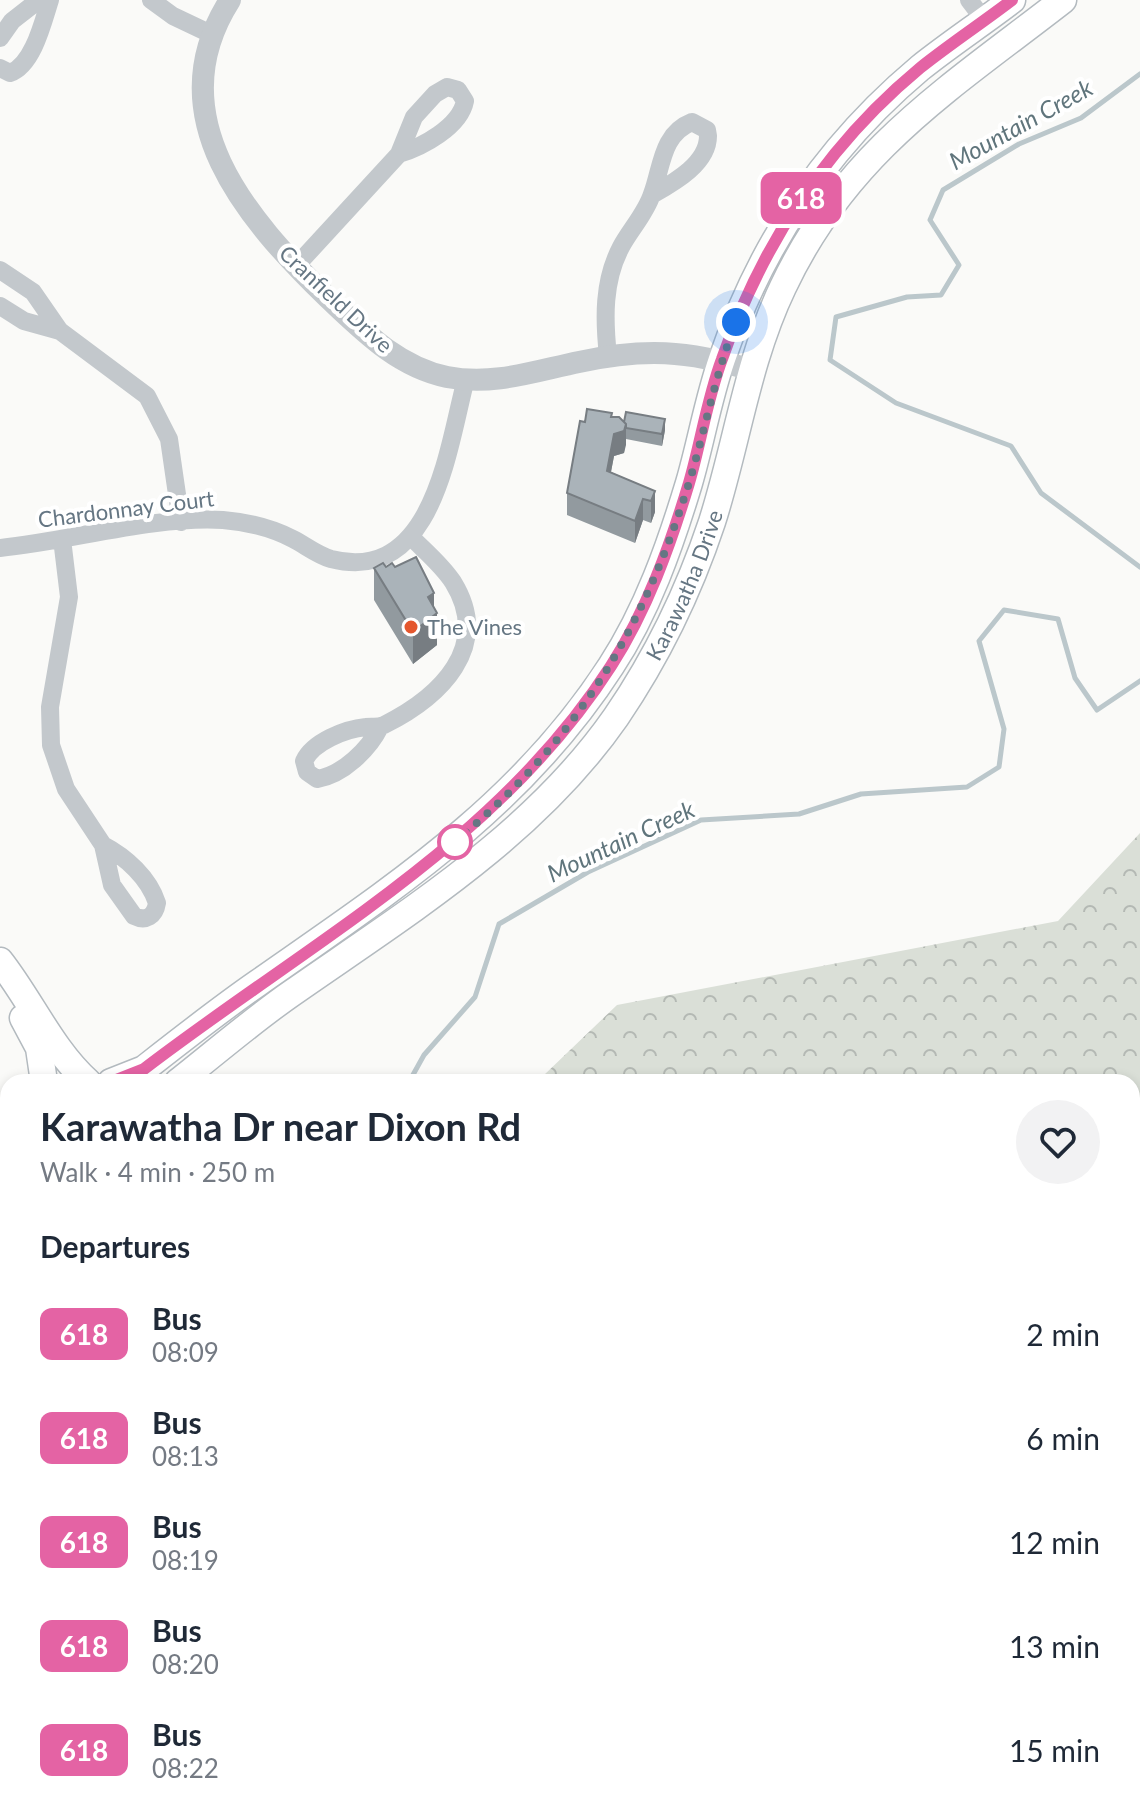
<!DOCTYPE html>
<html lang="en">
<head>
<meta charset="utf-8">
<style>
	:root { --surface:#fff; --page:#f2f2f3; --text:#1f2937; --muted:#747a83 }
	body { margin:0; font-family:Lato,sans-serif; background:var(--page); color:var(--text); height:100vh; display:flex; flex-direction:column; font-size:30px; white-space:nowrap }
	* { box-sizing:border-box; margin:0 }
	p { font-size:26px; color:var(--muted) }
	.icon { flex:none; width:44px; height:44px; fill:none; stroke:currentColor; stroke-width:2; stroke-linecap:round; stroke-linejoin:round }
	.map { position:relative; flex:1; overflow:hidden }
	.sheet { position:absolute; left:0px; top:1074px; width:1140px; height:746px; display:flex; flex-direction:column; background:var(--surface); border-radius:24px 24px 0 0; box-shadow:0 4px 12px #0003 }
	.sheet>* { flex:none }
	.badge { padding:0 16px; border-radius:12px; font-size:28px; line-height:52px }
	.you { position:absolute; width:40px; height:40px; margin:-20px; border:6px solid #fff; border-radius:50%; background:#1a73e8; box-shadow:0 0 0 12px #1a73e833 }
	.map>.badge { position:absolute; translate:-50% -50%; box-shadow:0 0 0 4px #fff }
	h2 { padding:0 40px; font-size:30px; line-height:72px }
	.round { display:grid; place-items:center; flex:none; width:84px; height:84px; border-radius:42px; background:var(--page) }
	.summary { display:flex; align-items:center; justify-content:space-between; height:136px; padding:0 40px }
	h1 { font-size:38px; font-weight:700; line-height:60px }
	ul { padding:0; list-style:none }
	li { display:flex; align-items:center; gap:24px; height:104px; padding:0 40px }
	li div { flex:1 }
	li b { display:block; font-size:30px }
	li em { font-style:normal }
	li .badge { min-width:88px; font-weight:700; text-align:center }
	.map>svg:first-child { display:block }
</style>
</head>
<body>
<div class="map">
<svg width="1140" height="1819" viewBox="0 0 1140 1819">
	<defs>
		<pattern id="forest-crowns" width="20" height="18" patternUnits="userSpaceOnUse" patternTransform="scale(2)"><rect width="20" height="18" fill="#dadfd7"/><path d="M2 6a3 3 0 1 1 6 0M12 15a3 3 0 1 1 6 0" fill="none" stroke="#b4b9b4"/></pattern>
	</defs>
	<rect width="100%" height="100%" fill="#fafaf8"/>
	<path fill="url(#forest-crowns)" d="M1140,833v986h-532l-2,-7h526v-730h-590l1,-6 74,-71 441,-84z"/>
	<path fill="#dadfd7" d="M8,1569v243h475l5,7h-488v-247z"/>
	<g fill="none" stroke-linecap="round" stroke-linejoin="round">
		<path stroke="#bbc7cb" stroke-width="5" d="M1140,74l-59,44 -62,26 -76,46 -13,30 29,45 -18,30 -34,2 -71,20 -6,43 66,43 115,43 30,47 99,74
			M409,1082l15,-27 51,-58 24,-73 89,-52 113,-52 98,-6 62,-20 106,-7 32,-20 5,-38 -25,-88 25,-31 54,9 17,59 22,32 43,-29
			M0,1755l8,2
			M443,1819l4,-7"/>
		<g stroke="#b3babf" stroke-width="29">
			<g id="secondary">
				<path d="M0,961c30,38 52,89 88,121"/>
				<path d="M23,1018l16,30 5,34"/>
				<path d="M111,1082l33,-13c37,-29 75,-59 114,-86 134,-94 262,-176 353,-317 36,-55 59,-120 78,-183 12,-41 19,-84 33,-124 39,-115 105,-213 198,-291 30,-24 62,-45 92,-68"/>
				<path id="s1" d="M178,1082c38,-30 75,-62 114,-89 116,-81 242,-158 324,-276 41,-60 73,-126 96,-195 25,-78 35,-160 71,-235 64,-136 167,-199 280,-287"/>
				<path d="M554,1812l2,7"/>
			</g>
		</g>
		<path stroke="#c3c8cc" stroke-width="18" d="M151,0l22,16 40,19
			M969,0l16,21
			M0,38l12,-17 27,-21
			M0,68l10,5c23,-8 33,-51 40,-73
			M296,266l103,-112 15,-37 21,-23 12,-7 11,3 7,11c-5,26 -43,46 -66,53
			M0,270l33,22 27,39
			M0,306l24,15 36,10 87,65 22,43 12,83
			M608,356c-4,-37 -5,-75 13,-109 9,-17 25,-34 31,-53 10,-26 9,-60 40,-72l15,8 1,6c0,28 -35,47 -56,59
			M62,539l7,58 -19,110 1,38 15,44 37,56 9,40 22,31c12,6 21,0 23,-13 -8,-25 -31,-46 -54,-58
			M0,548c72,-7 151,-32 223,-28 24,2 49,8 70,19 12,6 24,16 38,20 103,26 117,-113 135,-180
			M380,727c-11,22 -37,48 -63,52l-10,-7 -3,-11c9,-19 41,-32 62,-34 7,-1 11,1 18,-2 56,-28 109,-78 69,-143 -11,-17 -28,-31 -42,-45"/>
		<path stroke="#c3c8cc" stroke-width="22" d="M230,0c-74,116 17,219 98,298 35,33 70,69 119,79 46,9 88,-6 132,-15 64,-14 109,-12 172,8
			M0,1424l8,-39"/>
		<use href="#secondary" stroke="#fff" stroke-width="26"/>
	</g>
	<path fill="#929a9f" d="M612,417l12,5 41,8 -3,16 -36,-7 -2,14 -10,3 -3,16 44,19v21l-4,11 -8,-3 -8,23 -68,-28v-22z
		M386,567h9l39,41 3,37 -24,19 -39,-64v-32z"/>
	<path fill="#777d82" d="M665,419v11l-3,16v-12z
		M626,424v21l-2,8 -10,3 -7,36v-21l7,-37z
		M655,491v21l-4,11v-22z
		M643,499v21l-8,23v-22z
		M434,593v22l3,-2v32l-24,19v-32l15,-35z"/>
	<path fill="#aab3b9" stroke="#777d82" stroke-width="2" d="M587,409l25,4 -1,4h8l7,7 -2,7 -10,3 -7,37 48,20 -4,10 -8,-2 -8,22 -68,-28 13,-72 5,1z
		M626,412l39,7 -3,15 -36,-6v-4l-2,-2z
		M416,557l18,36 -6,4 9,16 -24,19 -39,-64 9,-5 3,4 6,-4 3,4z"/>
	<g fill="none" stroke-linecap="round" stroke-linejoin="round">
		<g stroke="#fff" stroke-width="18">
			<path id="line" d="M111,1082l33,-13c163,-125 354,-226 467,-403 36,-56 59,-120 78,-183 12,-41 18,-84 33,-124 40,-115 104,-213 198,-291 30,-24 62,-45 92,-68"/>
		</g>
		<use href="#line" stroke="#e463a4" stroke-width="12"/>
		<path stroke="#657683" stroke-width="8" stroke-dasharray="0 14.4" d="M455,842c121,-102 186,-207 233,-356 17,-55 27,-111 48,-164"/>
	</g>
	<circle fill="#e4572e" stroke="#fff" stroke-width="3" cx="411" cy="627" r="8"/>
	<circle fill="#fff" stroke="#e463a4" stroke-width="4" cx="455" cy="842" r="16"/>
	<g text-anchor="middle" stroke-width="8" stroke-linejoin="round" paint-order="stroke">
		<g font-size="22" fill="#657683" stroke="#fff">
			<text transform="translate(336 299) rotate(43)" y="8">Cranfield Drive</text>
			<text transform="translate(126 509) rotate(-7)" y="8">Chardonnay Court</text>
			<text dy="8" stroke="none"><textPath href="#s1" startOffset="722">Karawatha Drive</textPath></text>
		</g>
		<g font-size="22" fill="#657683" stroke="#fff" text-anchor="start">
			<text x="427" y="635">The Vines</text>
		</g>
		<g font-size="24" font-style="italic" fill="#60757c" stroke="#fff">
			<text transform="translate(1021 125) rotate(-29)" y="8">Mountain Creek</text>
			<text transform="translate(621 842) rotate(-25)" y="8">Mountain Creek</text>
		</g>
	</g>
</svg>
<div class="you" style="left:736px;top:322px"></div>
<b class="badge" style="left:801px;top:198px;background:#e463a4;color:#fff">618</b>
<section class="sheet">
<div class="summary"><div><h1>Karawatha Dr near Dixon Rd</h1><p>Walk · 4 min · 250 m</p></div><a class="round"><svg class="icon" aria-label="heart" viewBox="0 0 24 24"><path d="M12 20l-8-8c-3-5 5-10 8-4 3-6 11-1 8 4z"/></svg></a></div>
<h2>Departures</h2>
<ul>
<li><span class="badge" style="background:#e463a4;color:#fff">618</span><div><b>Bus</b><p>08:09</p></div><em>2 min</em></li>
<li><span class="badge" style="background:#e463a4;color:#fff">618</span><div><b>Bus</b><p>08:13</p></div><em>6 min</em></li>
<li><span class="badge" style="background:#e463a4;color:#fff">618</span><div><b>Bus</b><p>08:19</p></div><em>12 min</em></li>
<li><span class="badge" style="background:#e463a4;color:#fff">618</span><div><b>Bus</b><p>08:20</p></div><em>13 min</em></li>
<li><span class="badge" style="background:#e463a4;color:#fff">618</span><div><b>Bus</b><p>08:22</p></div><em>15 min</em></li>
</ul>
</section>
</div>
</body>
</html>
